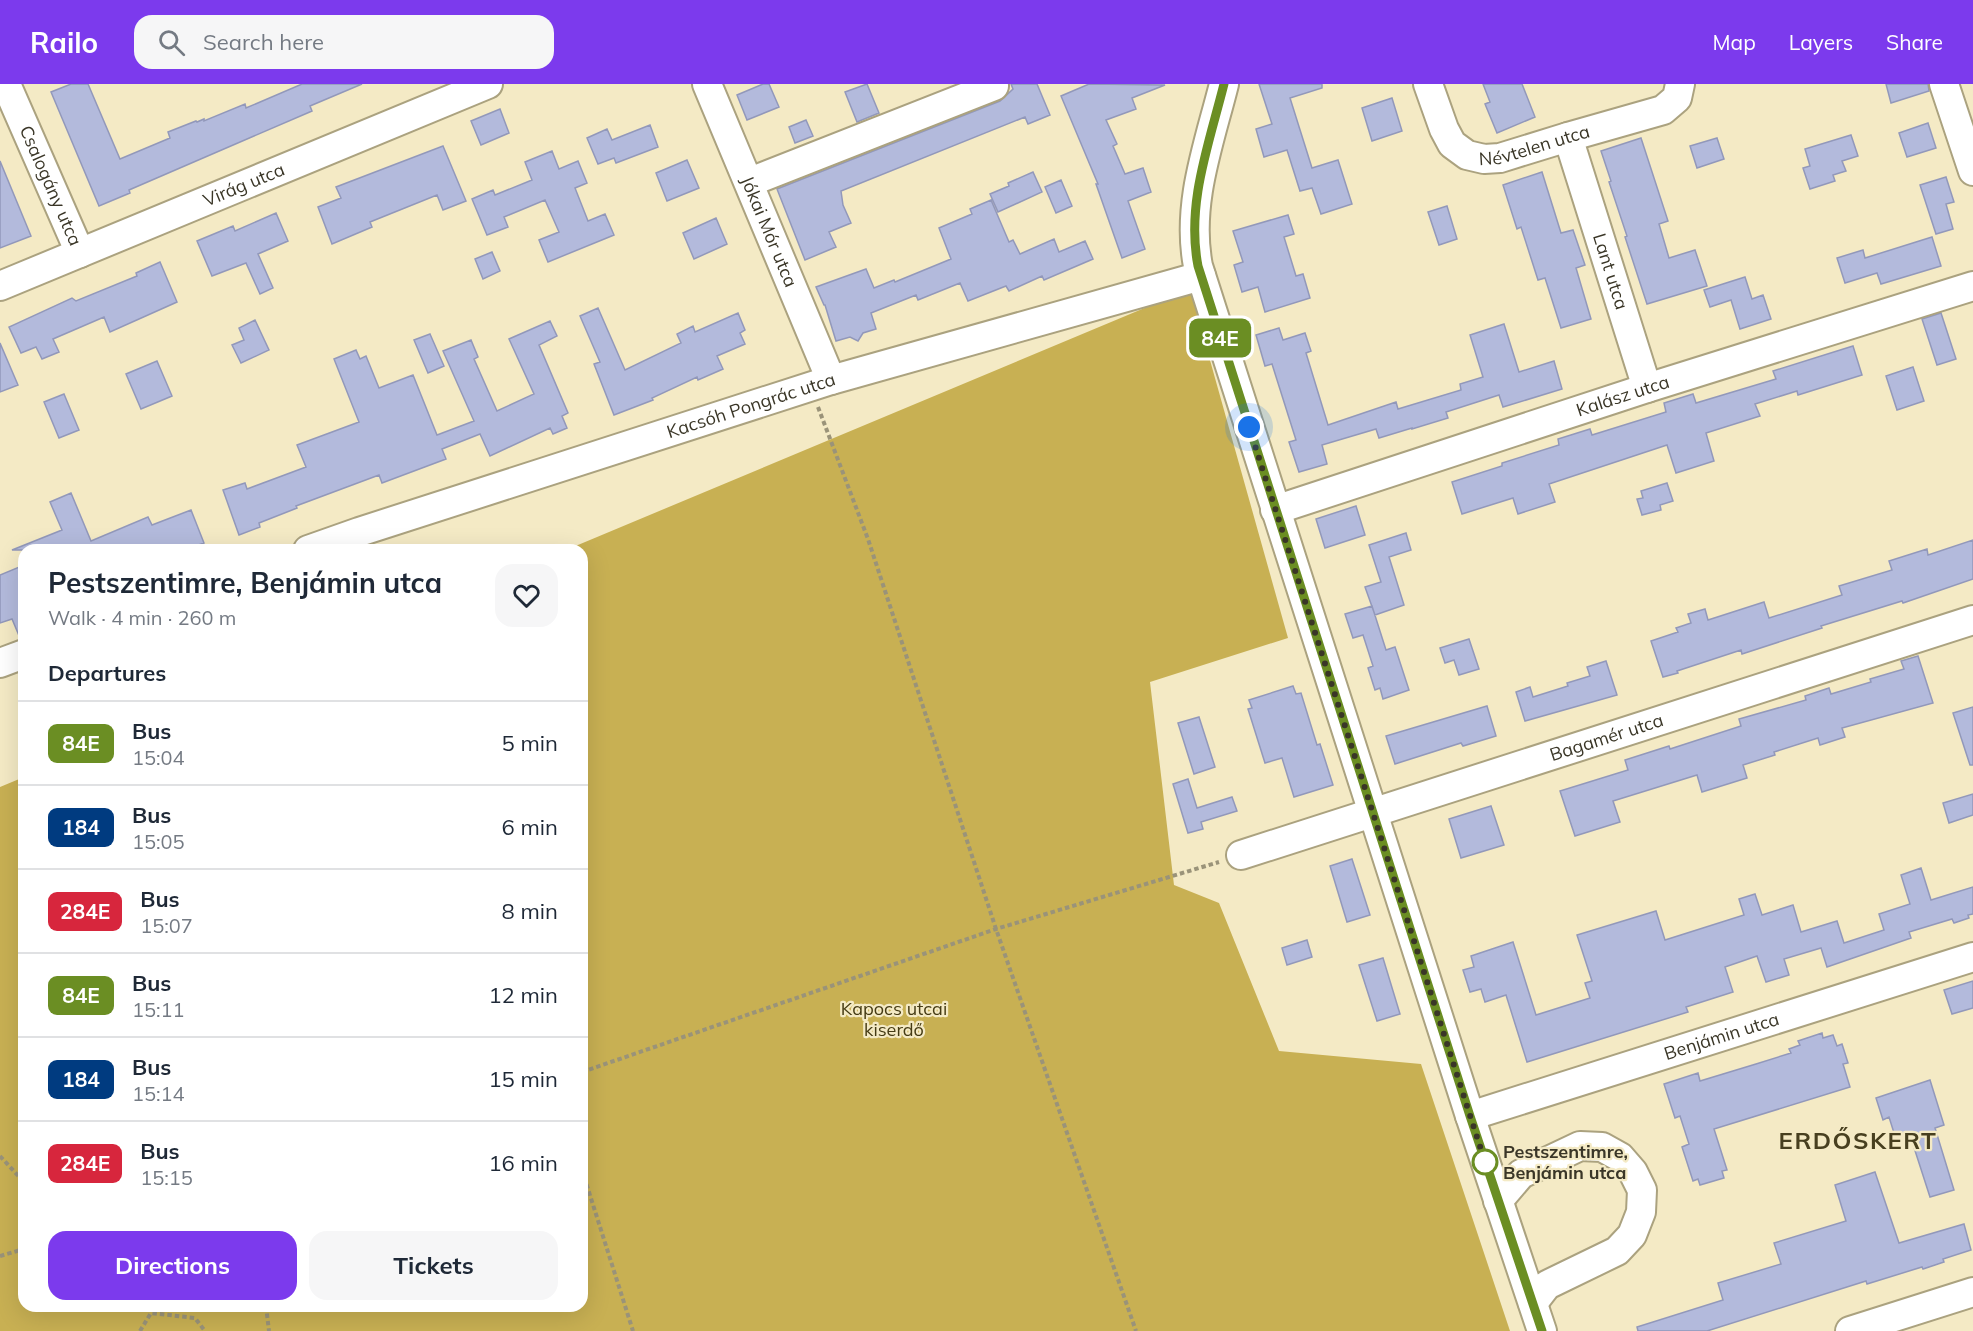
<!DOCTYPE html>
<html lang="en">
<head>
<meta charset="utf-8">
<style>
	:root { --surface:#fff; --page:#f6f6f7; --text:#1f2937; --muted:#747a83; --line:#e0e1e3; --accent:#7c3aed }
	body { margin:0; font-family:Mulish,sans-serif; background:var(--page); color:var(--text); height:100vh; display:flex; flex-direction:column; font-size:22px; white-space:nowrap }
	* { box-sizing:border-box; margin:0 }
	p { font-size:20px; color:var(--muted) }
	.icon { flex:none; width:33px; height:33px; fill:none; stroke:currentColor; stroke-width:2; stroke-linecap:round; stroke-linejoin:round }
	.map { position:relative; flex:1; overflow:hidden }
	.details { position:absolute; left:18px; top:460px; width:570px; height:768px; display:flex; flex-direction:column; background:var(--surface); border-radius:18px; box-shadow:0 6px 24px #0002 }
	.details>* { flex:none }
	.badge { padding:0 12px; border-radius:9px; font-size:21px; line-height:39px }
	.you { position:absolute; width:30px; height:30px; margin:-15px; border:4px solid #fff; border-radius:50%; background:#1a73e8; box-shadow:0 0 0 9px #1a73e833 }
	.map>.badge { position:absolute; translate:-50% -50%; box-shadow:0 0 0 3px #fff }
	h2 { padding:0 30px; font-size:22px; line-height:54px }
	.round { display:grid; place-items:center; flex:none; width:63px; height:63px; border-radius:18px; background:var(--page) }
	.summary { display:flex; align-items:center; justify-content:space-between; height:102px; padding:0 30px }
	h1 { font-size:28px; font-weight:700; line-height:45px }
	.cta { display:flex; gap:12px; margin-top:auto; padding:12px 30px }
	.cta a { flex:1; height:69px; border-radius:18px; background:var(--accent); color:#fff; font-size:24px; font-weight:700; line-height:69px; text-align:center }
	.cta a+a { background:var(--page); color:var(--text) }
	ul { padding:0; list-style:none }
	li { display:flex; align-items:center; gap:18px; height:84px; padding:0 30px; border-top:2px solid var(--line) }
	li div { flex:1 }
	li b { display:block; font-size:22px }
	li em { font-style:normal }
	li .badge { min-width:66px; font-weight:700; text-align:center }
	header { display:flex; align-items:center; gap:36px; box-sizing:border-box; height:84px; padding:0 30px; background:var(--accent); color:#fff }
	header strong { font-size:28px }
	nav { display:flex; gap:33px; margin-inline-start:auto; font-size:21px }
	.search { width:420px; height:54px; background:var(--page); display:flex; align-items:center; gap:15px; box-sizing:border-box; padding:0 21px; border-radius:18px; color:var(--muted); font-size:22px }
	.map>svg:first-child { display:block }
</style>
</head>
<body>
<header>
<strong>Railo</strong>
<div class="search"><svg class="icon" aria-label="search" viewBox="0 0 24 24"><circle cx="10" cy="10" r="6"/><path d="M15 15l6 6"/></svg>Search here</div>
<nav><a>Map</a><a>Layers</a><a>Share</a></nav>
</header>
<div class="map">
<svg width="1973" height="1247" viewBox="0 0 1973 1247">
	<rect width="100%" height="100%" fill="#f4eac5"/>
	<path fill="#c8b053" d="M1190,205l98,349 -138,44 24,203 45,18 60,148 142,13 89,267h-1510v-544l24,-10v529h558v-756h-16z"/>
	<path fill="#b3badc" stroke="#9298ba" stroke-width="1.5" d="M71,0h17l32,75 50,-21 -2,-6 28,-11 1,1 7,-3v2l41,-17 1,4 56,-24h60l-52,22 2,5 -183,79 1,3 -31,13 -48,-114z
		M763,0h6l10,23 -32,13 -10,-25z
		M867,0l12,29 -22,9 -12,-30z
		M1011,0h26l13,31 -22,9 -3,-7 -184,74 2,14 8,18 -22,9 7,15 -31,13 -28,-71 223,-88 13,-12z
		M1089,0l76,1 -33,13 4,11 -30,11 11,24 -4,2 12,28 18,-6 8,24 -23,9 17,48 -23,9 -26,-74h2l-37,-88z
		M1259,0h63v4l-32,10 22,70 26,-8 14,44 -31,10 -9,-26 -12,3 -13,-41 -23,7 -8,-28 16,-5z
		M1483,0h39l13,33 -38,16 -12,-29 5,-2z
		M1886,0h42l1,7 -38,12z
		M1392,14l10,33 -30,10 -10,-33z
		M500,25l9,24 -28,12 -10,-24z
		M806,36l7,16 -18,7 -6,-16z
		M1928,39l8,25 -29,9 -8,-24z
		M650,41l8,22 -42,16 -2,-5 -16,6 -11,-26 20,-9 5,11z
		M1851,51l7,21 -16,5 4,10 -13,4 2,6 -25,8 -7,-21 7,-2 -5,-17z
		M1641,54l27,83 -9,3 10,34 26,-8 12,36 -60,18 -22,-67 2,-1 -18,-54 2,-1 -10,-30z
		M1717,54l7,21 -27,9 -7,-22z
		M443,62l23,55 -23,9 -6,-15 -67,27 2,5 -40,17 -14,-37 23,-9 -5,-11z
		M552,67l7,18 19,-8 9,22 -12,5 13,33 17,-7 9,21 -66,27 -9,-22 20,-8 -14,-32 -41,17 4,10 -21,8 -15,-36 21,-9 2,5 37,-15 -7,-18z
		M687,76l12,28 -32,13 -11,-28z
		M0,77l31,75 -31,12z
		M1033,88l9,20 -44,20 -8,-18 19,-8 -1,-3z
		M1542,88l19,61 12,-3 12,35 -9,3 15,51 -30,9 -16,-50 -7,2 -17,-53 -4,2 -14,-44z
		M1946,93l8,25 -8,2 7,25 -17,5 -16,-49z
		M1061,96l11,26 -16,7 -11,-26z
		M991,116l18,42 4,-2 7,14 34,-15 5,13 26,-11 8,18 -49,21 -2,-4 -33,15 -3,-5 -38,15 -8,-18 -42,17 -2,-5 -45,18 5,16 -13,4 -5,8 -8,-4 -14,4 -11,-36h-1l-8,-18 50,-18 8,19 20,-8 1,2 56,-23 -12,-31 33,-14 -2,-5z
		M1447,122l10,33 -18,6 -11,-33z
		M276,129l12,28 -30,13 15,34 -13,6 -14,-31 -34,13 -15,-35 36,-15 2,5z
		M1288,131l6,19 -10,3 12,39 7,-2 7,24 -45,14 -7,-25 -16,5 -8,-27 9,-3 -10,-31z
		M716,134l11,26 -33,15 -11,-26z
		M1932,153l9,29 -60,18 -4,-11 -32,10 -8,-25 26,-8 2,8z
		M492,168l8,19 -17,8 -8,-20z
		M160,178l17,40 -67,30 -6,-15 -51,22 6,13 -17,7 -6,-12 -15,6 -12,-26 63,-29 4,3 61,-25 -1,-3z
		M1745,193l7,22 11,-4 8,24 -31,10 -9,-29 -21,7 -6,-17z
		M598,224l27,62 56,-27 -4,-9 16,-8 2,6 43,-19 7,17 -5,3 5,11 -28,12 6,13 -25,11 -1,-3 -45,21 1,2 -39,15 -20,-51 6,-2 -20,-46z
		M1941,229l15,46 -19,6 -15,-46z
		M255,236l14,30 -28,13 -9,-18 12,-5 -5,-12z
		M550,237l7,15 -18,9 29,68 -6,3 5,12 -14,6 -3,-6 -60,28 -10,-22 -38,15 4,10 -64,24 -3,-8 -83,31 1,2 -38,15 1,4 -21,8 -16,-45 22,-7 2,6 59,-22 -9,-22 62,-23 -25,-63 22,-9 4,9 6,-3 13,32 34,-13 24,60 37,-14 -31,-70 28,-11 7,17 -4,2 23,52 37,-17 -25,-55z
		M1504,240l15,48 35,-11 8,28 -59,18 -4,-12 -53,17 2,6 -36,11v-1l-33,10 -3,-9 -54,16 5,19 -28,8 -10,-30 7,-2 -24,-76 -7,2 -9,-31 23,-7 4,12 22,-7 6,18 -5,2 22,72 68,-23 2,7 63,-19 -1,-6 23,-7 -13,-42z
		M430,250l14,32 -16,7 -14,-33z
		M0,259l18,42 -18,7z
		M1853,262l9,29 -64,20 -1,-4 -42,13 5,12 -54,17 8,28 -38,12 -9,-28 -118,39 6,18 -37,12 -5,-16 -51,16 -10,-32 50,-16v-3l57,-18 -1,-6 32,-10 2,6 74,-23 -2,-9 29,-9 3,9 80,-24 -3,-8z
		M157,277l15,35 -31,13 -15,-35z
		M1913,283l11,34 -27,9 -11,-34z
		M64,310l15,36 -20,8 -15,-36z
		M1667,399l6,18 -13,4 1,5 -19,5 -5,-16 6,-1 -2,-7z
		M71,409l20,48 57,-24 4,8 39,-15 13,33 -19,7h-173l50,-20 -12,-28z
		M1356,422l9,29 -40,13 -9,-29z
		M1406,449l5,17 -22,7 15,48 -29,10 -10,-28 16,-5 -12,-37z
		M1973,456v39l-70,24 -1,-2 -81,25 1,2 -80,26 -1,-4 -64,21 1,2 -15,4 -12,-36 27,-9 -2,-4 15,-5 -3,-9 17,-5 3,11 56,-18 5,16 73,-23 -3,-9 53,-16 -3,-9 38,-12 1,6z
		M24,481v73h-4l-8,-19 -12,4v-48z
		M1372,522l14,44 9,-3 14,43 -26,9 -3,-11 -5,2 -7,-22 5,-2 -10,-31 -10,3 -8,-24z
		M1469,555l10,30 -20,6 -5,-15 -9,3 -5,-15z
		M1918,572l15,47 -91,25 3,9 -25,8 -2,-7 -44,14 1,3 -32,10 4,13 -45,14 -5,-17 -84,26 7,21 -45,14 -15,-45 68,-21 -3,-10 44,-14 1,3 71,-23 -2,-7 67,-19 -1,-4 24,-8 2,6 40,-12 -1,-3 34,-10 -3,-8z
		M1606,577l11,34 -92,26 -9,-29 14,-5 3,10 35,-11 -1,-3 23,-7 -3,-9z
		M1293,602l3,8 5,-1 16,52 3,-1 13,41 -39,12 -12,-39 -17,5 -17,-54 4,-1 -3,-8z
		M1487,622l9,30 -33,10 -2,-3 -66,21 -9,-28z
		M1973,623v58h-3l-17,-52z
		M1199,633l16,50 -21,7 -16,-51z
		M1188,695l9,29 35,-11 5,14 -36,11 2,7 -15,4 -15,-49z
		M1973,710v21l-24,8 -6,-20z
		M1491,722l13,39 -43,13 -12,-39z
		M1352,775l18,56 -23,7 -17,-56z
		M1921,784l10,32 42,-13v27l-5,1 1,3 -15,5 -2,-4 -43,13 2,6 -84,29 -6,-19 -37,11 5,16 -23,7 -9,-26 -32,11 8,25 -47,15 2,5 -161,50 -21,-67 -21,7 -4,-13 -11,3 -7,-22 11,-3 -3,-11 42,-14 23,73 54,-17 -5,-15 7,-2 -15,-46 79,-24 9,29 79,-25 -5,-16 16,-5 7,21 31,-10 8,27 36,-11 7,22 40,-13 -5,-16 31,-10 -9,-29z
		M1307,856l5,17 -25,8 -5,-17z
		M1383,874l17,56 -23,7 -18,-56z
		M1973,897v27l-21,6 -8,-24z
		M1822,949l1,5 10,-3 4,11 5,-2 6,19 -5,1 7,23 -136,42 13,41 -5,1 2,7 -24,7 -2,-6 -5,2 -11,-34 7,-3 -9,-28 -5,2 -11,-34 34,-11 2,8 56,-17 35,-11 -2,-4 11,-4 -2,-4z
		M1930,996l14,45 -9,3 19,62 -24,7 -21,-65 -14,4 -6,-19 -6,3 -7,-22z
		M1875,1088l24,71 65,-19 7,26 -28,9 1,3 -21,7 -1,-2 -55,17 -1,-3 -159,50h-69l-1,-4 86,-27 -5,-17 63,-19 -7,-21 72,-22 -11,-36z"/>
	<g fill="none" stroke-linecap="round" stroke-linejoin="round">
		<g stroke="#aba27f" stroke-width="32">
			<g id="minor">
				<path id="s1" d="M6,0l74,169"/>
				<path id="s2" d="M707,0l124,296"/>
				<path d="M1224,0c-15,60 -38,120 -26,182l272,850 72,215"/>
				<path id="s3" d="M1428,0l16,45 8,15 15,11 17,4 16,-1 68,-21 95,-27 14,-12 3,-14"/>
				<path d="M1944,0l29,87"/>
				<path id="s4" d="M1568,53l79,251"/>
				<path d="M750,98l244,-96"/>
				<path id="s5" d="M0,202l488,-202"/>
				<path id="s6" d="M1275,426l372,-122 326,-102"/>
				<path id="s7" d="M308,466l51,-18 472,-152 370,-104"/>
				<path d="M0,579l24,-9"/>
				<path id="s8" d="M1241,771l732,-235"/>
				<path id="s9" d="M1470,1032l503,-159"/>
				<path d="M1498,1117l23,-27 59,-28 22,1 18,10 13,15 9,18 -1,22 -9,23 -15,16 -70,34 -14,18"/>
				<path d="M1850,1247l123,-39"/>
			</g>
		</g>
		<path stroke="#9a9379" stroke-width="4" stroke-dasharray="4.5 3" stroke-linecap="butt" d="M818,323l50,132 128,390 140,402
			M582,988l414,-143 223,-67
			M0,1072l24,26
			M582,1086l51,161
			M0,1172l24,-7
			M266,1222l3,25
			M140,1247l11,-18 44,5 10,13"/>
		<use href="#minor" stroke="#fff" stroke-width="28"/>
	</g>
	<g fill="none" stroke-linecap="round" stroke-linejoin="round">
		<g stroke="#fff" stroke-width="14">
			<path id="line" d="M1224,0c-15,60 -38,120 -26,182l272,850 72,215"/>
		</g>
		<use href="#line" stroke="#6b8e23" stroke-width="9"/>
		<path stroke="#3a3627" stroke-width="6" stroke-dasharray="0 10.8" d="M1249,343l236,735"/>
	</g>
	<circle fill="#fff" stroke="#6b8e23" stroke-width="3" cx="1485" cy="1078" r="12"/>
	<g text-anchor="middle" stroke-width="4.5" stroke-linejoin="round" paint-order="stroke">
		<g font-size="18" fill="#3a3627" stroke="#f4eac5">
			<text dy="6" stroke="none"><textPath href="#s3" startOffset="153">Névtelen utca</textPath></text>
			<text dy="6" stroke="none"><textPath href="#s1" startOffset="111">Csalogány utca</textPath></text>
			<text dy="6" stroke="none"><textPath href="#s5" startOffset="264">Virág utca</textPath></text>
			<text dy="6" stroke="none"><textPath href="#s2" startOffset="160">Jókai Mór utca</textPath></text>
			<text dy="6" stroke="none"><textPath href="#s4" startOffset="141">Lant utca</textPath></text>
			<text dy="6" stroke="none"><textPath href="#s6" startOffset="366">Kalász utca</textPath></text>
			<text dy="6" stroke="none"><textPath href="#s7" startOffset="466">Kacsóh Pongrác utca</textPath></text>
			<text dy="6" stroke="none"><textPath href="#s8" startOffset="384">Bagamér utca</textPath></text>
			<text dy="6" stroke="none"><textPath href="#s9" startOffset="264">Benjámin utca</textPath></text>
		</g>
		<g font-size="18" fill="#453b14" stroke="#f4eac5">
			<text x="894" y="931">Kapocs utcai<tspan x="894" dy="21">kiserdő</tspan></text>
		</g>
		<g font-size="18" font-weight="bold" fill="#3a3627" stroke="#f4eac5" text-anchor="start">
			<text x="1503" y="1074">Pestszentimre,<tspan x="1503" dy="21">Benjámin utca</tspan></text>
		</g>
		<g font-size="24" font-weight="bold" letter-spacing="1.5" fill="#473f1f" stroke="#f4eac5">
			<text x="1858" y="1065">ERDŐSKERT</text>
		</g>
	</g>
</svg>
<div class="you" style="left:1249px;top:343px"></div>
<b class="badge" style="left:1220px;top:254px;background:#6b8e23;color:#fff">84E</b>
<section class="details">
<div class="summary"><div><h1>Pestszentimre, Benjámin utca</h1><p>Walk · 4 min · 260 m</p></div><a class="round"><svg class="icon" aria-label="heart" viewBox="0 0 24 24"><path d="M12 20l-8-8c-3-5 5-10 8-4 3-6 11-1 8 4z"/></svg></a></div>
<h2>Departures</h2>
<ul>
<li><span class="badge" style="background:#6b8e23;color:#fff">84E</span><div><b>Bus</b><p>15:04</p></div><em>5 min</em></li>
<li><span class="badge" style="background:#003b80;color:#fff">184</span><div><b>Bus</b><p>15:05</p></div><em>6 min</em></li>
<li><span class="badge" style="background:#d7263d;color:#fff">284E</span><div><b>Bus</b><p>15:07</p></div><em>8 min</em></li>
<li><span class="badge" style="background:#6b8e23;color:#fff">84E</span><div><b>Bus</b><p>15:11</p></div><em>12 min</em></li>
<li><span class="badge" style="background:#003b80;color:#fff">184</span><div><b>Bus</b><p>15:14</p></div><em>15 min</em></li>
<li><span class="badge" style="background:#d7263d;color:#fff">284E</span><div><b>Bus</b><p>15:15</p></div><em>16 min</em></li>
</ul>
<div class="cta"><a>Directions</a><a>Tickets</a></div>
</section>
</div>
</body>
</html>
